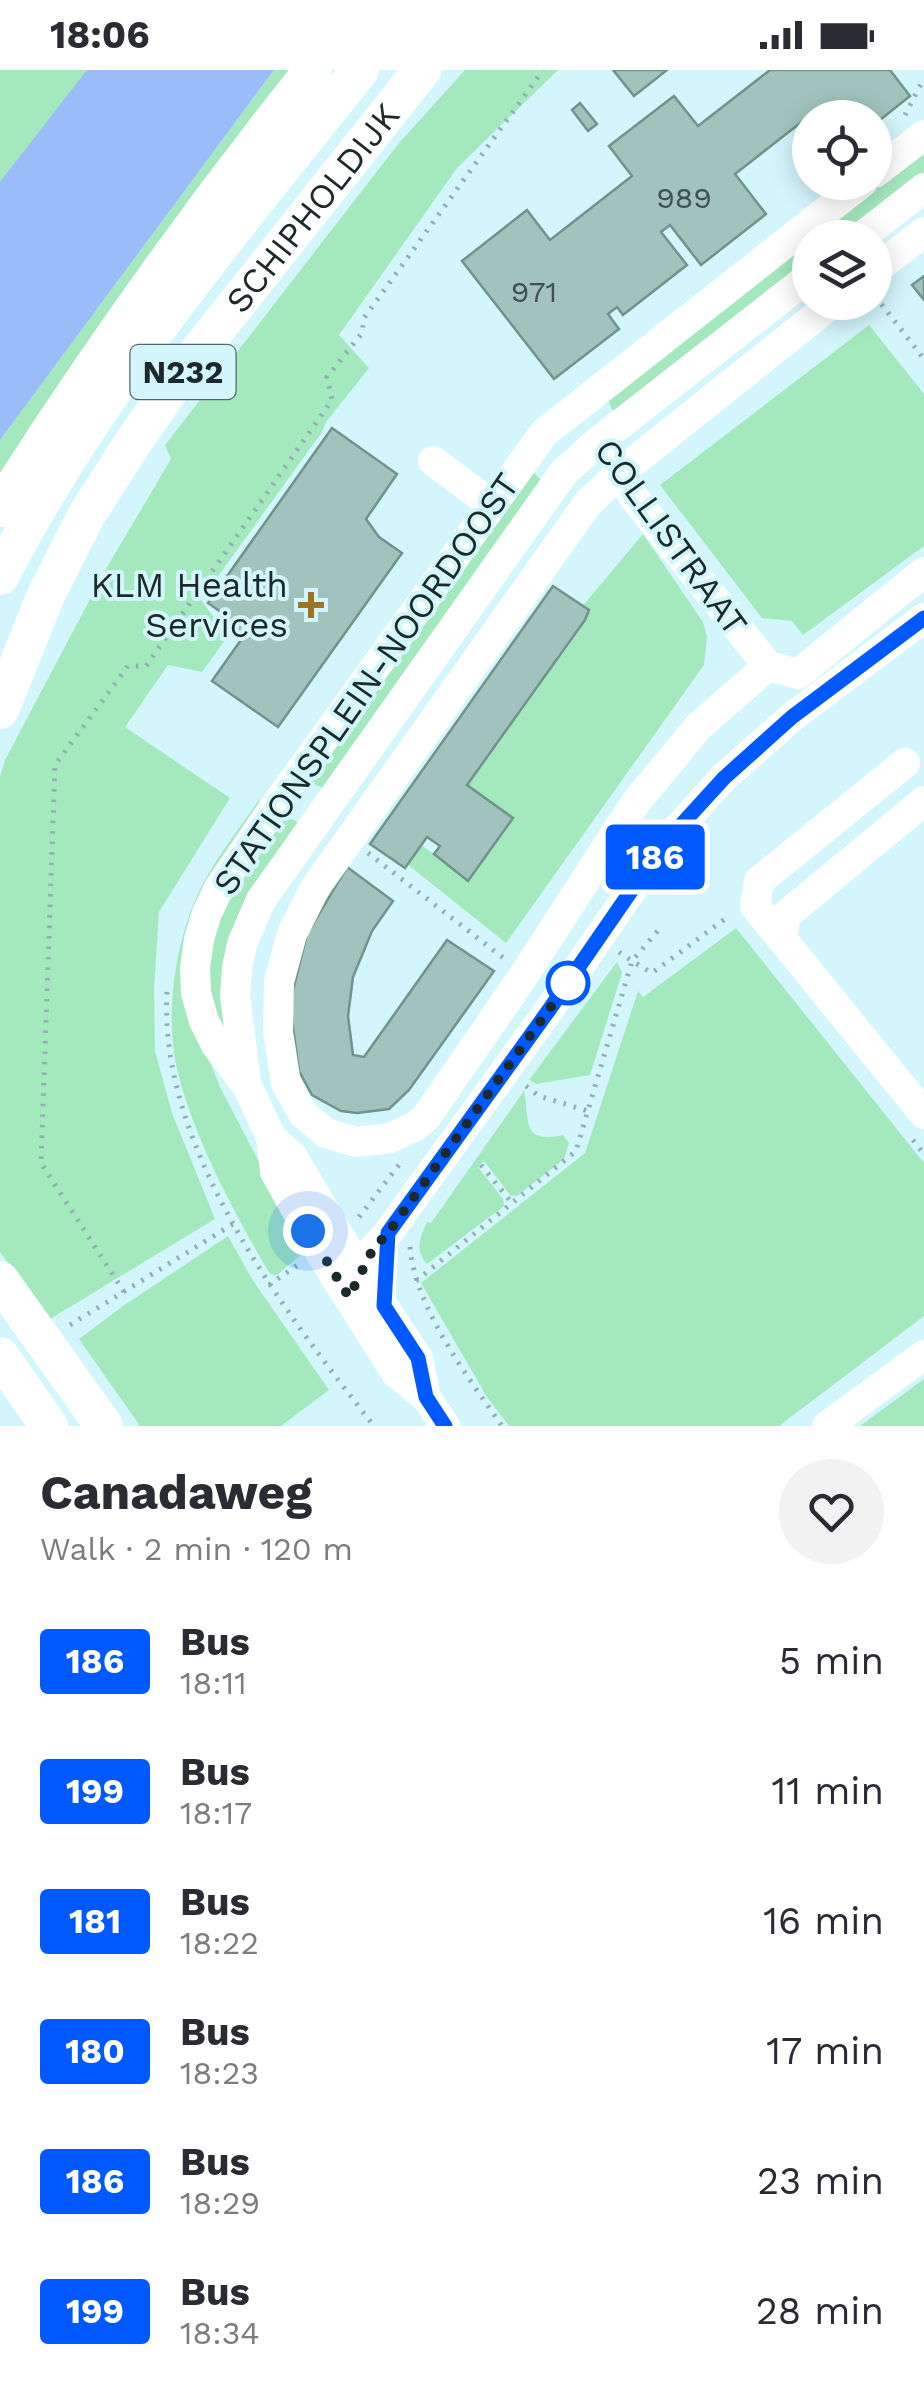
<!DOCTYPE html>
<html lang="en">
<head>
<meta charset="utf-8">
<style>
	:root { --surface:#fff; --page:#f2f2f3; --text:#2b2b33; --muted:#7c7c81 }
	body { margin:0; font-family:"Work Sans",sans-serif; background:var(--page); color:var(--text); height:100vh; display:flex; flex-direction:column; font-size:38px; white-space:nowrap }
	* { box-sizing:border-box; margin:0 }
	p { font-size:32px; color:var(--muted) }
	.icon { flex:none; width:55px; height:55px; fill:none; stroke:currentColor; stroke-width:2; stroke-linecap:round; stroke-linejoin:round }
	.map { position:relative; height:1356px; overflow:hidden }
	.sheet { display:flex; flex-direction:column; background:var(--surface); flex:1 }
	.sheet>* { flex:none }
	.badge { padding:0 20px; border-radius:8px; font-size:35px; line-height:65px }
	.tools { position:absolute; left:792px; top:30px; display:grid; gap:20px }
	.tools a { display:grid; place-items:center; width:100px; height:100px; border-radius:50%; background:var(--surface); box-shadow:0 5px 25px #0003; font-size:50px }
	.you { position:absolute; width:50px; height:50px; margin:-25px; border:8px solid #fff; border-radius:50%; background:#1a73e8; box-shadow:0 0 0 15px #1a73e833 }
	.map>.badge { position:absolute; translate:-50% -50%; box-shadow:0 0 0 5px #fff }
	.round { display:grid; place-items:center; flex:none; width:105px; height:105px; border-radius:52px; background:var(--page) }
	.head { display:flex; align-items:center; justify-content:space-between; height:170px; padding:0 40px }
	h1 { font-size:48px; font-weight:700; line-height:75px }
	ul { padding:0; list-style:none }
	li { display:flex; align-items:center; gap:30px; height:130px; padding:0 40px }
	li div { flex:1 }
	li b { display:block; font-size:38px }
	li em { font-style:normal }
	li .badge { min-width:110px; font-weight:700; text-align:center }
	.status { display:flex; justify-content:space-between; align-items:center; height:70px; padding:0 50px; background:var(--surface); direction:ltr }
	.status svg { height:28px; fill:currentColor }
	.map>svg:first-child { display:block }
</style>
</head>
<body>
<div class="status"><b>18:06</b><svg viewBox="0 0 49 12"><path d="M0 12V9h3v3zM5 12V6h3v6zM10 12V3h3v9zM15 12V0h3v12zM26 1h20v11H26zM47 4h2v5h-2z"/></svg></div>
<div class="map">
<svg width="924" height="1356" viewBox="0 0 924 1356">
	<rect width="100%" height="100%" fill="#d3f6fc"/>
	<path fill="#a4e9be" d="M0,0h183l-183,209z
		M274,0h24l-298,416v-46z
		M465,0h93l-101,98 -118,167 30,33 -43,54 -4,10 -121,168 27,36 -26,36 -34,-7 -43,62 105,71 -71,114 -5,77 1,62 17,62 43,106 -165,100 -50,-67v-475l5,-17 102,-193 64,-108 -6,-14 234,-302z
		M924,80v22l-84,65 -28,1z
		M810,169v22l-188,148 -10,1 -4,-11z
		M869,255l55,69v152l-121,89 -11,-14 -30,-3 -102,-133z
		M534,403l8,8 -218,307 -11,-4 -1,-5z
		M643,464l60,88 4,15 -3,28 -198,278 -99,-79 13,-20 47,34 -9,-90 122,-179z
		M259,730l4,11 -39,60 -25,163 21,53 84,161v4l-27,23 -7,-1c-35,-59 -80,-143 -94,-210 -9,-46 -3,-101 12,-145 14,-44 45,-82 71,-119z
		M284,747l12,4 2,5 -53,79 -16,133c-55,-89 7,-149 55,-221z
		M736,858l188,235v153l-145,110h-270l-22,-29 -66,-114 164,-130 53,-162 5,6z
		M617,892l5,11 -32,102 -54,9 -7,-4z
		M524,1021c6,27 -4,54 39,44l6,8 -5,16 -47,37 -7,-1 -26,-34 -6,6 25,32 1,7 -77,58c-13,-15 -7,-26 0,-42l4,1z
		M228,1166l24,43 77,111 -48,36h-141l-61,-87 44,-33z
		M924,1309v47h-64z"/>
	<path fill="#9abcf8" d="M87,0h187l-274,370v-258z"/>
	<path fill="#a2c3bd" stroke="#72928c" stroke-width="2.5" d="M613,0h54l-33,26z
		M770,0h120l20,26 -35,28v-6h-52l-6,-8 -82,64 31,40 -65,51 -31,-40 -9,7 26,33 -64,50 -6,-8 -9,7 11,15 -65,50 -92,-118 65,-51 23,30 82,-64 -23,-30 65,-50 24,30z
		M580,33l17,21 -9,7 -16,-21z
		M924,206v24l-12,-15z
		M332,358l65,46 -31,45 13,18 23,16 -124,174 -66,-46 31,-44 -15,-20 -20,-14z
		M553,516l36,24 -4,10 -118,165 46,33 -45,63 -34,-27 6,-8 -13,-9 -22,31 -35,-24z
		M347,797l46,34 -21,30 -19,46 -5,39 5,39 11,2 83,-117 47,31 -85,119 -20,19 -32,4 -16,-2 -29,-16 -13,-24 -8,-57 2,-24 14,-56z"/>
	<g fill="none" stroke-linecap="round" stroke-linejoin="round">
		<path stroke="#93aeb3" stroke-width="5" stroke-dasharray="2.5 8" stroke-linecap="butt" d="M905,45l19,-37
			M875,226l49,63
			M368,783l138,107
			M619,882l13,9 30,-35
			M167,922c-9,155 116,318 207,434
			M526,1016l13,10 49,15
			M913,1070l11,14
			M481,1095l31,38
			M359,1147l42,-55
			M410,1177c5,61 58,130 92,179
			M416,1211l160,-130 56,-190 20,12 77,-57
			M269,1215l30,-21
			M124,1222l-83,-129 14,-398 73,-99h18l186,-266 -5,-23 35,-44 2,-15 179,-248
			M70,1255l163,-101"/>
		<path stroke="#fff" stroke-width="30" d="M875,103l49,-38
			M860,168l64,-50
			M875,200l49,-38
			M613,388l19,37 136,171
			M433,391l58,43
			M768,596l-69,60 -63,76 -112,173 -97,141 -11,10 -26,12 -34,4 -30,-9 -23,-19 -17,-31 -8,-51 1,-50 13,-48 23,-46 273,-385 34,-32 212,-169
			M768,596l30,8 126,-102
			M905,693l-146,118 -4,25 169,208
			M782,870l4,-25 138,-114
			M246,1013l-11,-87 2,-28 5,-24 19,-44 303,-428 36,-32 210,-164
			M271,1067l21,19 68,115 58,87 8,39
			M349,1227l24,-48 15,-16 161,-223 113,-164 61,-68 69,-61 132,-99
			M445,1356l-19,-29 -30,-24 -77,-122 -44,-79 -4,-35 -24,-51 -31,-41 -12,-24 -8,-28 -1,-25 4,-29 8,-26 12,-25 49,-72 276,-383 319,-251
			M827,1356l97,-71"/>
		<g stroke="#fff" stroke-width="38">
			<path d="M0,438c96,-151 201,-298 313,-438"/>
			<path d="M0,506c95,-184 232,-345 360,-506"/>
			<path id="s1" d="M0,640l46,-115 41,-81 47,-73 43,-62 245,-309"/>
			<path d="M0,1210l104,146"/>
			<path d="M0,1286l49,70"/>
		</g>
	</g>
	<g fill="none" stroke-linecap="round" stroke-linejoin="round">
		<g stroke="#fff" stroke-width="22">
			<path id="line" d="M445,1356l-19,-29 -8,-39 -34,-52 4,-73 161,-223 113,-164 62,-68 68,-61 132,-99"/>
		</g>
		<use href="#line" stroke="#0059ff" stroke-width="15"/>
		<path stroke="#1c292b" stroke-width="10" stroke-dasharray="0 18" d="M308,1161l41,66 24,-48 15,-16 180,-250"/>
	</g>
	<path fill="#9e7323" stroke="#d3f6fc" stroke-width="4" d="M306 520h10v10h10v10h-10v10h-10v-10h-10v-10h10z"/>
	<circle fill="#fff" stroke="#0059ff" stroke-width="5" cx="568" cy="913" r="20"/>
	<g text-anchor="middle" stroke-width="8" stroke-linejoin="round" paint-order="stroke">
		<g font-size="30" fill="#3e5050">
			<text x="684" y="138">989</text>
			<text x="534" y="232">971</text>
		</g>
		<rect fill="#d3f6fc" stroke="#53666a" stroke-width="2.5" x="130.5" y="275" width="105" height="54" rx="8"/>
		<g font-size="32" font-weight="bold" fill="#1c292b">
			<text x="183" y="313">N232</text>
		</g>
		<g font-size="35" fill="#1c292b" stroke="#d3f6fc">
			<text dy="12" stroke="none"><textPath href="#s1" startOffset="595">SCHIPHOLDIJK</textPath></text>
			<text transform="translate(671 467) rotate(54)" y="12">COLLISTRAAT</text>
			<text transform="translate(366 614) rotate(-55)" y="12">STATIONSPLEIN-NOORDOOST</text>
		</g>
		<g font-size="35" fill="#1c292b" stroke="#d3f6fc" text-anchor="end">
			<text x="288" y="527">KLM Health<tspan x="288" dy="40">Services</tspan></text>
		</g>
	</g>
</svg>
<div class="tools">
<a><svg class="icon" aria-label="locate" viewBox="0 0 24 24"><circle cx="12" cy="12" r="6"/><path d="M12 2v4M12 18v4M2 12h4M18 12h4"/></svg></a>
<a><svg class="icon" aria-label="layers" viewBox="0 0 24 24"><path d="M12 4l9 5-9 5-9-5zM3 14l9 5 9-5"/></svg></a>
</div>
<div class="you" style="left:308px;top:1161px"></div>
<b class="badge" style="left:655px;top:787px;background:#0059ff;color:#fff">186</b>
</div>
<section class="sheet">
<div class="head"><div><h1>Canadaweg</h1><p>Walk · 2 min · 120 m</p></div><a class="round"><svg class="icon" aria-label="heart" viewBox="0 0 24 24"><path d="M12 20l-8-8c-3-5 5-10 8-4 3-6 11-1 8 4z"/></svg></a></div>
<ul>
<li><span class="badge" style="background:#0059ff;color:#fff">186</span><div><b>Bus</b><p>18:11</p></div><em>5 min</em></li>
<li><span class="badge" style="background:#0059ff;color:#fff">199</span><div><b>Bus</b><p>18:17</p></div><em>11 min</em></li>
<li><span class="badge" style="background:#0059ff;color:#fff">181</span><div><b>Bus</b><p>18:22</p></div><em>16 min</em></li>
<li><span class="badge" style="background:#0059ff;color:#fff">180</span><div><b>Bus</b><p>18:23</p></div><em>17 min</em></li>
<li><span class="badge" style="background:#0059ff;color:#fff">186</span><div><b>Bus</b><p>18:29</p></div><em>23 min</em></li>
<li><span class="badge" style="background:#0059ff;color:#fff">199</span><div><b>Bus</b><p>18:34</p></div><em>28 min</em></li>
</ul>
</section>
</body>
</html>
